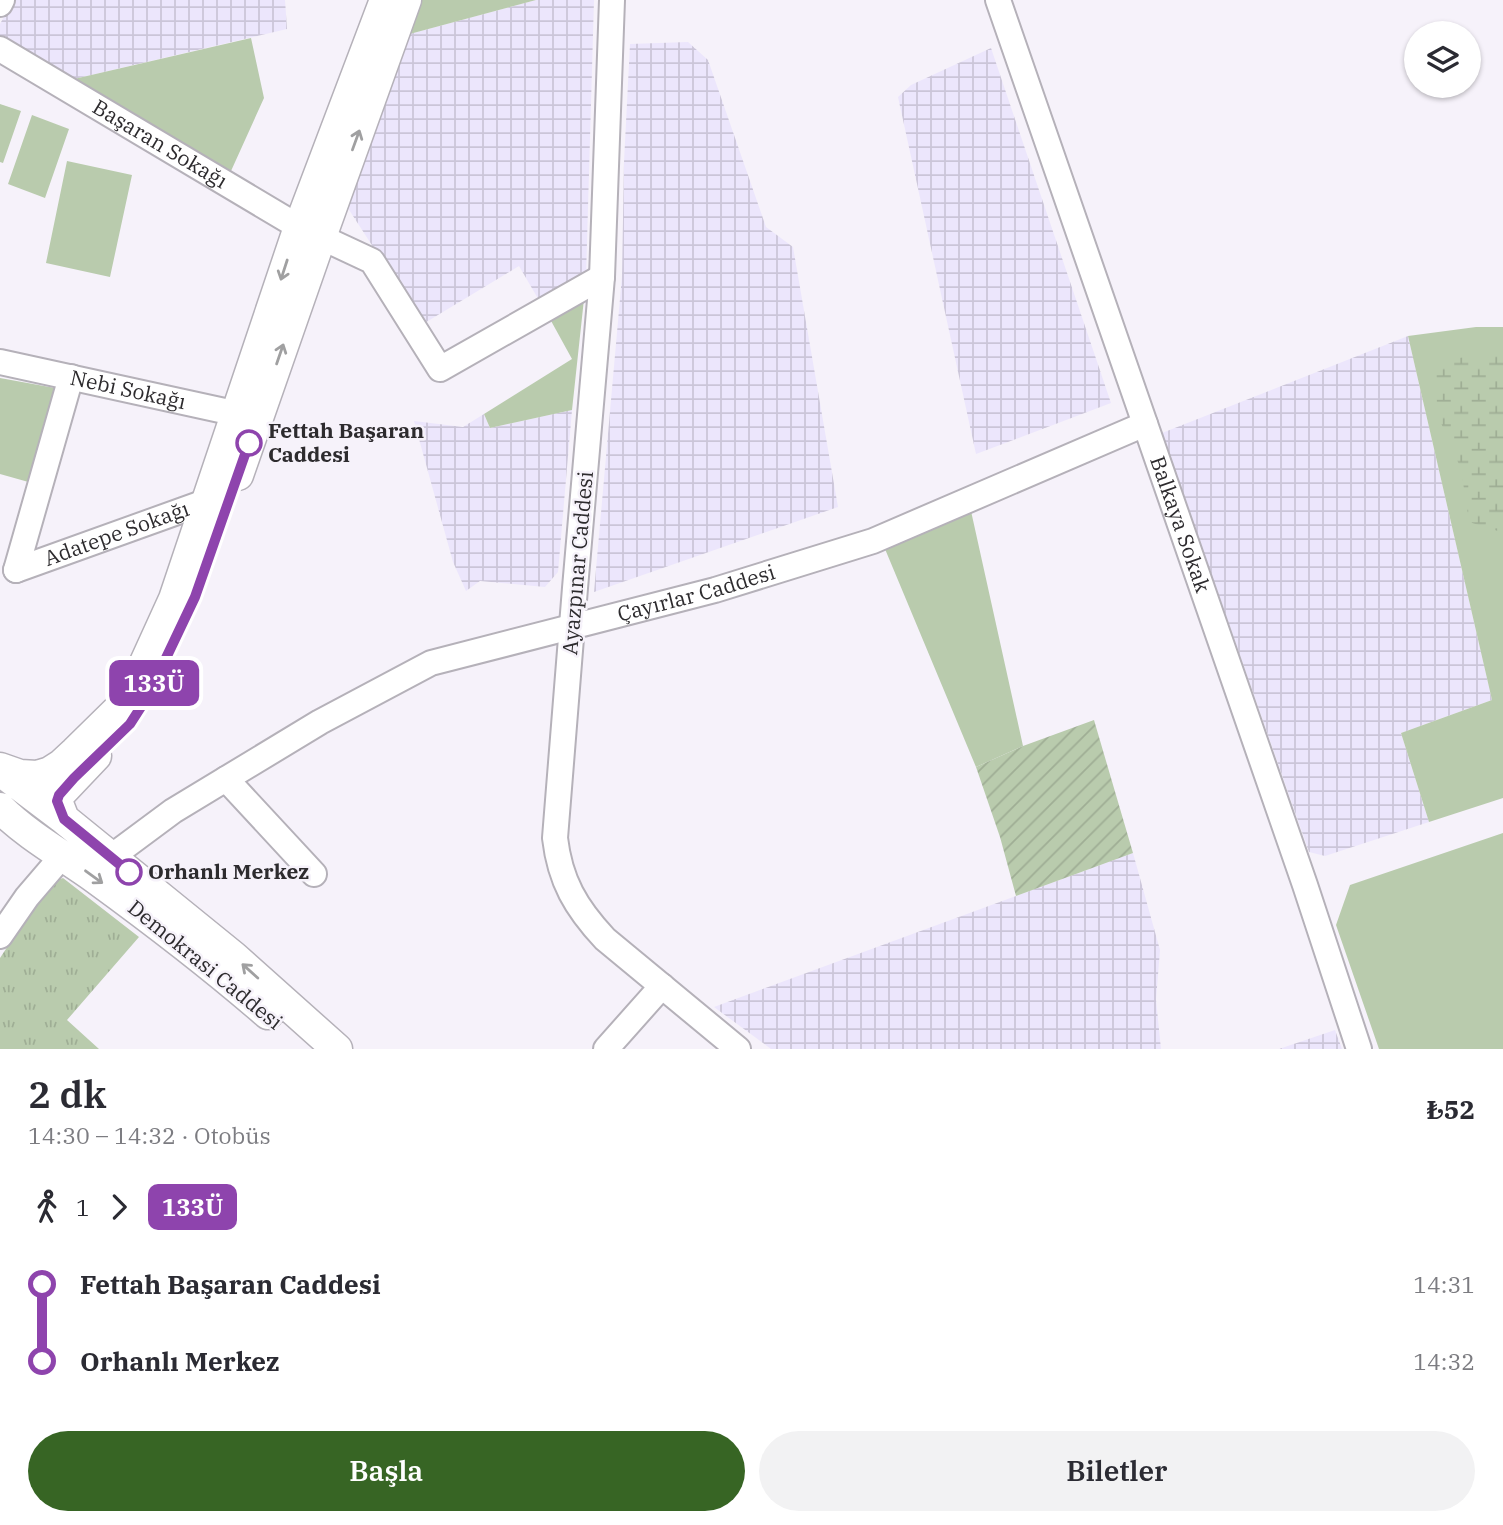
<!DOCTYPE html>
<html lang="tr">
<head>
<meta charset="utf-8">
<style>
	:root { --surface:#fff; --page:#f2f2f3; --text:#2b2b33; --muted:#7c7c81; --accent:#376524 }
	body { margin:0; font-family:"IBM Plex Serif",serif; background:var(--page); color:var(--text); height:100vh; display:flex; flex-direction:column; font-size:26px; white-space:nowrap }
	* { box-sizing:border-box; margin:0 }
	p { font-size:23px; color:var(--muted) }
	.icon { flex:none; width:38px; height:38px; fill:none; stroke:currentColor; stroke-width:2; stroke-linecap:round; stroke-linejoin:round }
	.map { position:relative; height:1049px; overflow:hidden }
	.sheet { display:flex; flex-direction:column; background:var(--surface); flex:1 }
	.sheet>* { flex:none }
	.badge { padding:0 14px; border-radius:10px; font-size:24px; line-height:46px }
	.fabs { position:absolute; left:1404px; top:21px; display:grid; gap:14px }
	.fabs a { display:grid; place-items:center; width:77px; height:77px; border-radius:50%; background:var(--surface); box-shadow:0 2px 5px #0004; font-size:35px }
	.map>.badge { position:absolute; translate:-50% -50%; box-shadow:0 0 0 4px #fff }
	.legs { display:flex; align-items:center; gap:10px; height:77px; padding:0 28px; font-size:23px }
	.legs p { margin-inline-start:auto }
	.summary { display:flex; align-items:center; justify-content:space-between; height:119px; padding:0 28px }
	h1 { font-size:38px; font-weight:600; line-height:52px }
	.button { display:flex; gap:14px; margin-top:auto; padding:14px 28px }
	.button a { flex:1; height:80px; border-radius:42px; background:var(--accent); color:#fff; font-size:28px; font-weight:600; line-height:80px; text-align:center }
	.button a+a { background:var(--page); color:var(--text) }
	ul { padding:0 28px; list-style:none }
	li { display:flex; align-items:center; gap:24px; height:77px; font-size:26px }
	li i { display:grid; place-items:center; width:10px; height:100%; margin:0 9px; background:currentColor }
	li i::after { content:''; width:18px; height:18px; margin:-9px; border:5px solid; border-radius:50%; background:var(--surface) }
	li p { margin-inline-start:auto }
	li:first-child i { background:linear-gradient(#0000 50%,currentColor 0) }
	li:last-child i { background:linear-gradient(currentColor 50%,#0000 0) }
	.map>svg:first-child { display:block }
</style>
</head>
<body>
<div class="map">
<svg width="1503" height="1049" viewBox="0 0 1503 1049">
	<defs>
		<pattern id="industrial-grid" width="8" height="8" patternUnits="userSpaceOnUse" patternTransform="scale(1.75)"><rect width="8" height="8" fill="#ece6fc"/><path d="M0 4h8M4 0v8" fill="none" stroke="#cbc5d8"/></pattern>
		<pattern id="wetland-marsh" width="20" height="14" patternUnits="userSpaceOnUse" patternTransform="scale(1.75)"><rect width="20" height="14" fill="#b9cbad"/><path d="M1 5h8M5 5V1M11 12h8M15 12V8" fill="none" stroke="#9fae95"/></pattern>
		<pattern id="park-tufts" width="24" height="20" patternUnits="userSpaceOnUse" patternTransform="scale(1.75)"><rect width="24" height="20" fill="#b9cbad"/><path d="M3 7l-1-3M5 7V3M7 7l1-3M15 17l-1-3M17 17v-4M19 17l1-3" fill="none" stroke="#9fae95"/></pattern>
		<pattern id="garden-furrows" width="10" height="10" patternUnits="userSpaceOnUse" patternTransform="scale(1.75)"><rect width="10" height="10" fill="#b9cbad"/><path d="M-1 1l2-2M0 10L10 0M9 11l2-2" fill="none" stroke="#9fae95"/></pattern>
	</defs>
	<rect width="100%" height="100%" fill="#f6f2fa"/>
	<path fill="url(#industrial-grid)" d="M13,0h272l2,29 -213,50 -74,-40v-15z
		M536,0h58l-8,277 -46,25 -21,-36 -96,58 -81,-125 64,-164z
		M688,42l20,18 58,167 27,20 45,260 -244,85 28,-316 2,-114 6,-118z
		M991,48l120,355 -135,51 -78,-357 13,-12z
		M1408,336l84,364 -91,33 28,89 -104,34 -16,-4 -147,-419z
		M572,410l-14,162 -13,15 -65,-6 -14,10 -13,-29 -39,-141 49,6 21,-13 6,14z
		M1133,853l27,97 -4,50 5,49h-390l-57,-42z
		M1335,1030l7,19h-63z"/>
	<path fill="#b9cbad" d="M420,0h116l-130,35z
		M251,38l13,60 -33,73 -157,-92z
		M0,104l21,7 -18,52 -3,-1z
		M32,115l37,14 -24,69 -37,-14z
		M67,161l65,14 -22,102 -64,-14z
		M584,299l-12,111 -82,18 -6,-14 88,-55 -22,-40z
		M1476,327h27v471l-74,24 -28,-89 91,-33 -84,-364z
		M0,378l55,10 -23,95 -32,-9z
		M971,511l52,235 -47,21 -91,-218z
		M1503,833v216h-124l-43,-124 14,-40z"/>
	<path fill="url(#wetland-marsh)" d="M1503,353v176l-5,2 -29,-9 -8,-53 -23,-53 -4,-42 24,-16z"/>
	<path fill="url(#park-tufts)" d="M63,878l76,59 -72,83 32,29h-99v-91l49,-75z"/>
	<path fill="url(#garden-furrows)" d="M1094,720l39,133 -117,43 -16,-59 -24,-70 47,-21z"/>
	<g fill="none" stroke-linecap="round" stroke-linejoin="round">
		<g stroke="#b5b1b9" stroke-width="28">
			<g id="minor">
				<path d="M612,0l-10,277 -27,311 -20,250c5,43 21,70 50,101l133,110"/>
				<path id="s1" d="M998,0l307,885 54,164"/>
				<path d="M0,4l2,-4"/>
				<path id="s2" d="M0,49l299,178 73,34 68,108 162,-92"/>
				<path id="s3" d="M0,362l252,55"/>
				<path id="s4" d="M16,570l192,-69"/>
				<path d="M16,570l55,-193"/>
				<path d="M226,779l88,95"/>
				<path id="s5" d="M111,857l62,-46 147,-89 111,-59 284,-73 158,-49 272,-117"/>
				<path d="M0,936l27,-39 36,-42"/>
				<path d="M606,1049l56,-63"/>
			</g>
		</g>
		<g stroke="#b5b1b9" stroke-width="33">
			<path id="major" d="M238,475l83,-238 85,-237
				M0,768l20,7 17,1 13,-4 11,-7 14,-13 53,-52 46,-101 125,-372 86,-227
				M3,773l61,46 170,138 103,92
				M0,808c28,28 63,47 95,70 59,43 118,88 173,136
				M64,819l-7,-18 2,-6 37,-39"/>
		</g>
		<use href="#minor" stroke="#fff" stroke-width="24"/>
		<use href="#major" stroke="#fff" stroke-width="30"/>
	</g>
	<defs><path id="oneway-shaft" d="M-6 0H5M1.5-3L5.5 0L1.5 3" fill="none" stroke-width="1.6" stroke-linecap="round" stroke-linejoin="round" transform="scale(1.75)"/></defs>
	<g stroke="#a0a0a1">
		<use href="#oneway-shaft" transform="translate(356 140) rotate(-70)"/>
		<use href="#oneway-shaft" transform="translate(284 270) rotate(108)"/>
		<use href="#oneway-shaft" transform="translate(280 354) rotate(-71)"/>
		<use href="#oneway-shaft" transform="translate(94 877) rotate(36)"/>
		<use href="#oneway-shaft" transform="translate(250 971) rotate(-138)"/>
	</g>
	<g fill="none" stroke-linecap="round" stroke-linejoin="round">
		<g stroke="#fff" stroke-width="16">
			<path id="line-1" d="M129,872l-65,-53 -7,-18 2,-6 15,-17 56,-54 18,-28 47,-99 54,-154"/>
		</g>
		<use href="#line-1" stroke="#8e44ad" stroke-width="10"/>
	</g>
	<g fill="#fff" stroke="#8e44ad" stroke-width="3.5">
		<circle cx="249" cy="443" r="12"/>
		<circle cx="129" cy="872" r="12"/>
	</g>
	<g text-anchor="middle" stroke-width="5" stroke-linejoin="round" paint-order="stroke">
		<g font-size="21" fill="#2d2b2e" stroke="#f6f2fa">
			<text dy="7" stroke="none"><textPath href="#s2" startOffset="186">Başaran Sokağı</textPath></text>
			<text dy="7" stroke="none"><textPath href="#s3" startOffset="131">Nebi Sokağı</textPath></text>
			<text dy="7" stroke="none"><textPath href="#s1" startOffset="555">Balkaya Sokak</textPath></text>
			<text dy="7" stroke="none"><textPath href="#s4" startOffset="107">Adatepe Sokağı</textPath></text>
			<text transform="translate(578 563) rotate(-85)" y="7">Ayazpınar Caddesi</text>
			<text dy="7" stroke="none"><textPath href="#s5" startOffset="649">Çayırlar Caddesi</textPath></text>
			<text transform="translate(205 965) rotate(39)" y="7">Demokrasi Caddesi</text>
		</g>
		<g font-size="21" font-weight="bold" fill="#2d2b2e" stroke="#f6f2fa" text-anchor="start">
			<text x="268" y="438">Fettah Başaran<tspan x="268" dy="24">Caddesi</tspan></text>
			<text x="148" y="879">Orhanlı Merkez</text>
		</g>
	</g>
</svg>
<div class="fabs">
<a><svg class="icon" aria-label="layers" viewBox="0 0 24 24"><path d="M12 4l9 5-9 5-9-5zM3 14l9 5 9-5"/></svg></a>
</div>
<b class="badge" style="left:154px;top:683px;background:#8e44ad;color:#fff">133Ü</b>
</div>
<section class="sheet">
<div class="summary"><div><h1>2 dk</h1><p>14:30 – 14:32 · Otobüs</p></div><b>₺52</b></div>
<div class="legs"><svg class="icon" aria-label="walk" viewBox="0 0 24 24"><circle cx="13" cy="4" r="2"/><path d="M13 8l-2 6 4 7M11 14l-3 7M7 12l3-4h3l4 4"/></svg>1<svg class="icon" aria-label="forward" viewBox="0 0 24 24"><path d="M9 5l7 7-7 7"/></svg><b class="badge" style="background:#8e44ad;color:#fff">133Ü</b></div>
<ul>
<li><i style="color:#8e44ad"></i><b>Fettah Başaran Caddesi</b><p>14:31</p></li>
<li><i style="color:#8e44ad"></i><b>Orhanlı Merkez</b><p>14:32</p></li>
</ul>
<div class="button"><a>Başla</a><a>Biletler</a></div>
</section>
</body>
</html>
